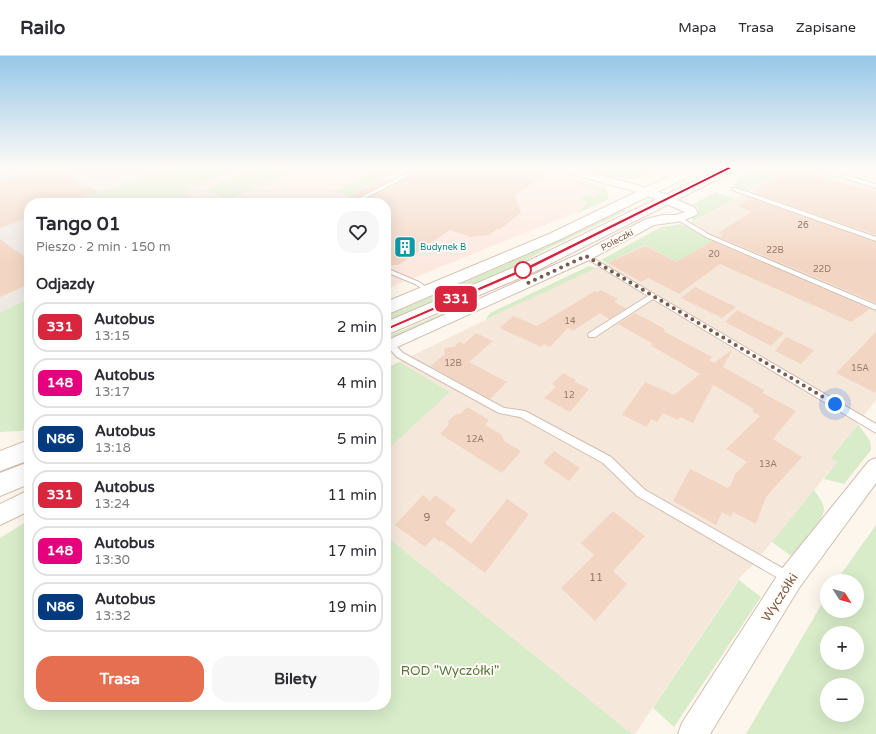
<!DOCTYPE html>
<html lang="pl">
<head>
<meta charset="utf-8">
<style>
	:root { --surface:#fff; --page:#f7f7f7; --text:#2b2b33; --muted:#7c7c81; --line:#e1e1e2; --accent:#e76f51 }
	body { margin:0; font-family:"Varela Round",sans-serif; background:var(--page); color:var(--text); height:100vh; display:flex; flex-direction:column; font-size:15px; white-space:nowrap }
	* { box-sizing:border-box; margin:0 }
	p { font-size:13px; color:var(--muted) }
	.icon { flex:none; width:22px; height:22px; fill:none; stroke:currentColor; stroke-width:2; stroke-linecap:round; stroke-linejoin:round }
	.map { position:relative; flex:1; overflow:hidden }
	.panel { position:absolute; left:24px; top:142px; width:367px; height:512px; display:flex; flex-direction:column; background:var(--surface); border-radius:16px; box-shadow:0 4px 16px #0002 }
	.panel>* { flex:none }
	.badge { padding:0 8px; border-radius:6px; font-size:14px; line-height:26px }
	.needle { width:26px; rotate:127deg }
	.controls { position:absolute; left:820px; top:518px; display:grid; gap:8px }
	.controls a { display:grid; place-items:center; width:44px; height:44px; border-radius:50%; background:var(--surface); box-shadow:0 4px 16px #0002; font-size:20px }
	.you { position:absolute; width:20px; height:20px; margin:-10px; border:3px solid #fff; border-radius:50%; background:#1a73e8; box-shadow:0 0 0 6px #1a73e833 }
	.map>.badge { position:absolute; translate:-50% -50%; box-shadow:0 0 0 2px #fff }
	h2 { padding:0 12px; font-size:15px; line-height:36px }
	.round { display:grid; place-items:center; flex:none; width:42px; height:42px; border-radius:16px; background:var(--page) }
	.head { display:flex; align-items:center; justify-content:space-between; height:68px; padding:0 12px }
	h1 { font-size:19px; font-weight:700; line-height:30px }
	.primary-button { display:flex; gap:8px; margin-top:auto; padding:8px 12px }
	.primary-button a { flex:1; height:46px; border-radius:16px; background:var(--accent); color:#fff; font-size:16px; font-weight:700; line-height:46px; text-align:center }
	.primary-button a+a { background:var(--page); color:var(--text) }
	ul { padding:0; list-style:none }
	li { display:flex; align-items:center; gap:12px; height:50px; margin:0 8px 6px; padding:0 4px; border:2px solid var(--line); border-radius:16px }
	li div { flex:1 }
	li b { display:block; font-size:15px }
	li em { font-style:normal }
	li .badge { min-width:44px; font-weight:700; text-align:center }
	header { display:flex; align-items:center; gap:24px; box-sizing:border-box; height:56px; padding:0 20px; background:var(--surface); border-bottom:1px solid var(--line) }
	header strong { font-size:19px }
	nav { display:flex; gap:22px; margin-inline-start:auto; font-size:14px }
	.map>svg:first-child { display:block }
</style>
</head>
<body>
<header>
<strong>Railo</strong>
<nav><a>Mapa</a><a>Trasa</a><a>Zapisane</a></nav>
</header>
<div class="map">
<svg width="876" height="678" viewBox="0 0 876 678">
	<rect width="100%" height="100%" fill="#fdf6ec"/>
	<path fill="#f5e8da" d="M788,112h21l67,20v212l-45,58 6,4 -83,102 -13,12 -106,158h-3l-246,-198v-85l63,-59 -50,-30 157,-76 89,-41 66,-4 -26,-15 33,-17z"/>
	<path fill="#fde8e0" d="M169,112h368l69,19 3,12 -223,90v-86h-181l-59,-27z
		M822,112h54v16z"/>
	<path fill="#efe9e4" d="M9,112h160l-98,35h-42v96l-29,13v-141z"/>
	<path fill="#d8ecc9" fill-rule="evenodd" d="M169,112h75l-62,24 23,11h-134z
		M257,112h45l-75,32 -17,-8v-3l3,-3z
		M381,112h8l8,3 -49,25 -13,-5z
		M500,112c14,0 34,-4 45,6l-7,5 -9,-3 -2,1z
		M570,112h92l-30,12 -13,-3 -3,2 6,3z
		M755,112h33l-40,23 -16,-6 5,-3v-5l8,-4 4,1 5,-3 -3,-1z
		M577,125l29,9 3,9 -33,15 12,-11 -7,-3 -1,-3 7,-2 7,2 8,-6 -28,-9z
		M716,136l19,7 -43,23v-4l6,-3 1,-3 -2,-5 -5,-2z
		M622,153l4,2 -83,40 -45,24 -112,47v-6l155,-67z
		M679,168l6,2 26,15 -33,21 -33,-17 -38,18 -6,-3 58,-32c7,-3 13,-1 20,-4z
		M589,210l7,2 -111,52 5,-7z
		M29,243v129l-8,3 -21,1v-120z
		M467,247l3,2 -84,38v-6z
		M399,306l51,30 -64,59v-83z
		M858,368l12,17 1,9 -27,34 -20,-5 13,-17 -6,-4z
		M814,434c4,6 10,13 10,20 0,11 -26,37 -33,46l-19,-14z
		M29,464v185h357v-169l246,198h-632v-196z
		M876,469v209h-130l81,-139v16h30v-30h-21zM827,577h30v30h-30zM827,629h30v30h-30z
		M739,524l22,17 -87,130 -21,-19z"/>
	<path fill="#f3d5c3" d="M43,112h11l45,24 -30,11h-40v14l-29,11v-47z
		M428,112h72l36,13 -21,14 6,18 -21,16h-3l-8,6 -19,2 -20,-7 -52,35h-12v-62h-27z
		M789,112l87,24v43l-119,-41 3,-2 -6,-2z
		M384,123l6,1 -42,23h-11z
		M750,142l126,44v61l-157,-66 5,-2 -6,-2 34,-21 -14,-6z
		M0,183l29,21v24l-29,13z
		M712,185l158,68 -19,13 -131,-58 -41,30 -31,-16 -7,4 -33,-19 37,-17 32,16z
		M695,231l20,10 21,10 -14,11 -41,-20z
		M601,234l17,9 -4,3 12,6 -17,11 -9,-6 -27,18 -5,-3 -18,19 -6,-3 -3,3 -41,-19 13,-12 24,10 58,-35 2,1z
		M737,254l24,12 23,11 -13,13 -46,-24z
		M635,257l30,16 -2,2 49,26 -3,3 5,3 19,-14 -10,18 41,23 -1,3 33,18 -23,28 29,18 -36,40 -10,27 -23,-12 -2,5 -9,-5 -6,13 -43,-24 17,-32 38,19 1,-2 1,1 5,-13 12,-12 -21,-13 34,-33 -8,-5 2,-2 -41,-24 -20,38 -13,-6 -2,3 -15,-7 -6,9 -6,-3 -4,8 -25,-12 23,-33 29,13 26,-21 -50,-29 3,-1 -35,-20z
		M876,276v61l-40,-20z
		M476,277l17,8 -24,21 38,20 -17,17 -60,-33 15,-12 -1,-6 10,-1 5,-5 5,2z
		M786,281l28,13 -13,14 -26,-13z
		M563,317l13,7 -1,2 14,7 -19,23 -26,-14 12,-11 -4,-3z
		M467,351l22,13 -4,5 17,10 2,6 17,10 -19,22 -62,-39 9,-10 -1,-3 8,-7h4z
		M554,395l26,17 -11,13 -26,-18z
		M423,439l7,6 5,-6 21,15 -11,13 26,21 36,-45 22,15 -44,59 -44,-33 -1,2 -6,-5 -9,10 -30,-22z
		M613,455l32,25 -32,35 14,13 -32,37 -34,-33 33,-33 -13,-12z"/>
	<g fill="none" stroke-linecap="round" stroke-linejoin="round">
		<g stroke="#d1beb0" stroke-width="2">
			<path id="lane" d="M417,112h7l-68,35h-7z
				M812,112h8l56,16v4z
				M732,132h4l140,49v4l-144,-51z
				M676,161h4l30,18 166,70v5l-170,-73 -30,-18z
				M586,198l290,170v9l-223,-134 -58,38h-6l-1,-2 1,-2 59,-37 -64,-39 -1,-1z
				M386,212l33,14 13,9 -4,2 -13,-9 -29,-12z
				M390,286l3,1 10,10 101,55 21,3 86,46 34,33 148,84 2,4 -2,4 -4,2 -4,-2 -148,-86 -34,-33 -83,-46 -21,-4 -102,-56 -11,-12z"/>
		</g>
		<g stroke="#d1beb0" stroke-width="2">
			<path id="street" d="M555,112h16l60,15 34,11 30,14 3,5 -2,2 -14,6 -28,4 -63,34 -205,93v-11l195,-88 65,-34 17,-4h13l9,-3 -44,-19 -85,-23z
				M876,402v25l-77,105 -89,146h-32l4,-11 99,-153 88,-109z
				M29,434v21l-29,14v-21z"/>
		</g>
		<g stroke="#d6c0b0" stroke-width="2">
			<path id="secondary" d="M686,112h16l-2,3 -141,69 -173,75v-13l163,-68z
				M721,112h15l-2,3 -198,100 -150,64v-13l138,-59z
				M29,384v20l-29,11v-20z
				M29,406v22l-29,12v-23z"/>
		</g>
		<use href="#lane" fill="#fff" fill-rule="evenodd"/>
		<use href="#street" fill="#fff" fill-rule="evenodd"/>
		<use href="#secondary" fill="#fff" fill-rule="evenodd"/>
	</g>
	<linearGradient id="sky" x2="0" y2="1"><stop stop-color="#97c7e8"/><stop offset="0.54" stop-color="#fefbf6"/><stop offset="1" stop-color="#fefbf6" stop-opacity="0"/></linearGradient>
	<rect width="876" height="207" fill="url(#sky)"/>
	<path fill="#d7263d" stroke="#fff" d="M728,111l4,1 -200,100 -144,62 -2,1 -3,-2 145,-63z"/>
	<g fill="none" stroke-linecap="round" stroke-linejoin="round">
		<path stroke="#7a5c4d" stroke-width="4" stroke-dasharray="0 7.2" d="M523,214l5,13 58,-27 249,148"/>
	</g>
	<defs>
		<g id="building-square" transform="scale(1.15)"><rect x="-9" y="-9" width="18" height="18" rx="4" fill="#0f9aa8" stroke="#fffaf3"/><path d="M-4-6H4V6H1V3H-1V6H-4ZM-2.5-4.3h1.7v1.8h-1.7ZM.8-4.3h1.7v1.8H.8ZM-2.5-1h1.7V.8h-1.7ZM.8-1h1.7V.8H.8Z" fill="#fff"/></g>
	</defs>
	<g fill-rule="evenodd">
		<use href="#building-square" x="405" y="191"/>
	</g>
	<circle fill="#fff" stroke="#d7263d" stroke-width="2" cx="523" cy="214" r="8"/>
	<g text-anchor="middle" stroke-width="4" stroke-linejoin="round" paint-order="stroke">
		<g font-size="9" fill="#987a6a">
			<text x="803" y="172">26</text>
			<text x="775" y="197">22B</text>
			<text x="714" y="201">20</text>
			<text x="822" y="216">22D</text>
			<text x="570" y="268">14</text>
			<text x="453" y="310">12B</text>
			<text x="860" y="315">15A</text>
			<text x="569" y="342">12</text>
			<text x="475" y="386">12A</text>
			<text x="768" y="411">13A</text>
		</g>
		<g font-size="9" fill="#7a5c4d" stroke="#fffaf3">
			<text transform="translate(617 184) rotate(-28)" y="3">Poleczki</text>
		</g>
		<g font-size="9" fill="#0d838f" stroke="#fffaf3" text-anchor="start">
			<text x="420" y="194">Budynek B</text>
		</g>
		<g font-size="11" fill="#987a6a">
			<text x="427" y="465">9</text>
			<text x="596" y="525">11</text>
		</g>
		<g font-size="13" fill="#7a5c4d" stroke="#fffaf3">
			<text transform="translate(779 541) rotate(-57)" y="5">Wyczółki</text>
		</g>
		<g font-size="13" fill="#537a41" stroke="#fffaf3">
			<text x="450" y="619">ROD "Wyczółki"</text>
		</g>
	</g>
</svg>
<div class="controls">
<a><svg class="needle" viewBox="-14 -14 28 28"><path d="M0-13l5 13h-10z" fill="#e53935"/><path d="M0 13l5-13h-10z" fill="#7c7c81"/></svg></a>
<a>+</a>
<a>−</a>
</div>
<div class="you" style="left:835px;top:348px"></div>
<b class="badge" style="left:456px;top:243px;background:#d7263d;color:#fff">331</b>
<section class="panel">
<div class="head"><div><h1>Tango 01</h1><p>Pieszo · 2 min · 150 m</p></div><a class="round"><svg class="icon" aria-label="heart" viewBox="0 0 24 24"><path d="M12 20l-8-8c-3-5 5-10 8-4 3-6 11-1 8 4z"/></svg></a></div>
<h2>Odjazdy</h2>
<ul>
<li><span class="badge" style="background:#d7263d;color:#fff">331</span><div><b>Autobus</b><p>13:15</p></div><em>2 min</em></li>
<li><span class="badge" style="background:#e6007e;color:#fff">148</span><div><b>Autobus</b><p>13:17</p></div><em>4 min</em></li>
<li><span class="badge" style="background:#003b80;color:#fff">N86</span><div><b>Autobus</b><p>13:18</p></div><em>5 min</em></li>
<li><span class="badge" style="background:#d7263d;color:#fff">331</span><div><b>Autobus</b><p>13:24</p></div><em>11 min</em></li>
<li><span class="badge" style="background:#e6007e;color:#fff">148</span><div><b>Autobus</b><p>13:30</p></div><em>17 min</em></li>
<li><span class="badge" style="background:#003b80;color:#fff">N86</span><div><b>Autobus</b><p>13:32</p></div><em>19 min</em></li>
</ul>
<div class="primary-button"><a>Trasa</a><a>Bilety</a></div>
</section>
</div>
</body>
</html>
